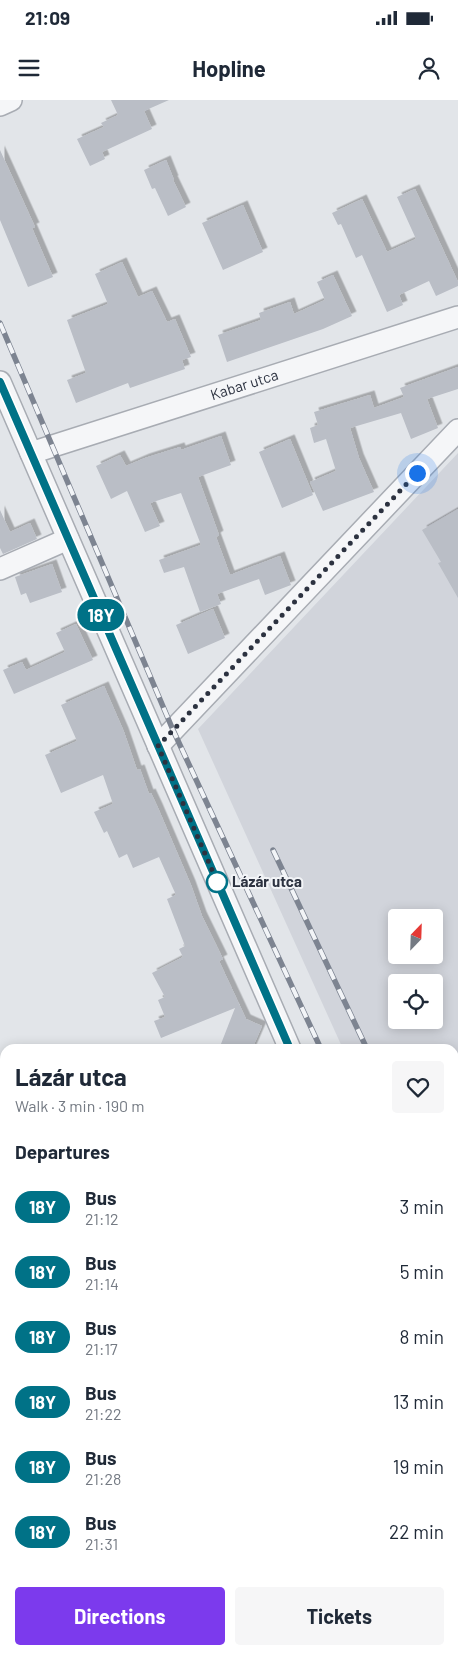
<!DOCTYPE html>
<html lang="en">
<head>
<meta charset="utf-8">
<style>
	:root { --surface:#fff; --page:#f6f6f7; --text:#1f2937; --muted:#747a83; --accent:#7c3aed }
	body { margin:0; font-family:Barlow,sans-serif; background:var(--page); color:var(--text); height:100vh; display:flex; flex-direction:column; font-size:19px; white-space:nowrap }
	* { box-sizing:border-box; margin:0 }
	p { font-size:16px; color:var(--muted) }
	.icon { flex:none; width:28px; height:28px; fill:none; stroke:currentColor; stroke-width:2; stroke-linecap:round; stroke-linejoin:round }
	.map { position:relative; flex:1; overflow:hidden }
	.panel { position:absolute; left:0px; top:944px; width:459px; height:611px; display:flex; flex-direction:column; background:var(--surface); border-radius:15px 15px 0 0; box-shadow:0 2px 12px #0003 }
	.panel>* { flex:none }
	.badge { padding:0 10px; border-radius:16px; font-size:18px; line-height:32px }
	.needle { width:32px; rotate:23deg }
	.buttons { position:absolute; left:388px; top:809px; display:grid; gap:10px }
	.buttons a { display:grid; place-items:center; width:55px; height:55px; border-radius:5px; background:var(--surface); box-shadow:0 2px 12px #0003; font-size:25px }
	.you { position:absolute; width:25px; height:25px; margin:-12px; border:4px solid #fff; border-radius:50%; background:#1a73e8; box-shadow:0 0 0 8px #1a73e833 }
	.map>.badge { position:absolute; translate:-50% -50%; box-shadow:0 0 0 2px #fff }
	h2 { padding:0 15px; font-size:19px; line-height:45px }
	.round { display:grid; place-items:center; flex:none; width:52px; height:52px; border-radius:5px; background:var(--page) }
	.overview { display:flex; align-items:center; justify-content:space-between; height:85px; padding:0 15px }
	h1 { font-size:24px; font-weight:700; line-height:38px }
	.action { display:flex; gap:10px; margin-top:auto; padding:10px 15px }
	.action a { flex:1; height:58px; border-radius:5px; background:var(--accent); color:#fff; font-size:20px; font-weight:700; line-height:58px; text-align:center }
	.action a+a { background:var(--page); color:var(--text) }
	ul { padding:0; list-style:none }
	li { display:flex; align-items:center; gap:15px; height:65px; padding:0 15px }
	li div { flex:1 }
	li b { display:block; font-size:19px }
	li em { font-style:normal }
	li .badge { min-width:55px; font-weight:700; text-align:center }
	.status { display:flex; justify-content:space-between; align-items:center; height:35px; padding:0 25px; background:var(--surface); direction:ltr }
	.status svg { height:14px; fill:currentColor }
	header { display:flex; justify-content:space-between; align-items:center; height:65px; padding:0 15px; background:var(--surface); font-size:22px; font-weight:700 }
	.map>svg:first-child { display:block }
</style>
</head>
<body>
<div class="status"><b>21:09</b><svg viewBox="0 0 49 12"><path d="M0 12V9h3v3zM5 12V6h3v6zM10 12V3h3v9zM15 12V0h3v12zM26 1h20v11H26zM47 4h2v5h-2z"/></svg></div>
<header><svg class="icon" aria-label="menu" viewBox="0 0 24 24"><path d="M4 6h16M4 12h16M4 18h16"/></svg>Hopline<svg class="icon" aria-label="person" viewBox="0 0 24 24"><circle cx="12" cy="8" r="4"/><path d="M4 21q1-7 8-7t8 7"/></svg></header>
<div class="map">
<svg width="458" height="1554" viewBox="0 0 458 1554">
	<defs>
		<filter id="shadow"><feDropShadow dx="4.5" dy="-4.5" stdDeviation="0" flood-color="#0004"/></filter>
	</defs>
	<rect width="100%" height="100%" fill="#e2e5e9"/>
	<path fill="#d1d4db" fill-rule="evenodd" d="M458,353v850l-4,-9v-245h-111l-145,-320zM396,818h38v37h-38zM396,882h38v38h-38z"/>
	<path fill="#babec6" filter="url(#shadow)" d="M111,0h58l-25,11 8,18 -50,23 3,7 -15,7 -13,-27 27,-12 -3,-4 17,-8z
		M0,50l35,77 -3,1 21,49 -25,10 -28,-67z
		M166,60l8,20h-1l13,27 -18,9 -13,-28 -3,1 -8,-19z
		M415,89l43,93v4l-22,10 -7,-15 -30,14 4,10 -16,7 -25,-57 -6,3 -15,-34 -3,1 -6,-12 30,-14 25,53 29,-13 -19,-42z
		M243,105l20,47 -40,18 -21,-47z
		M122,162l16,35 14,-6 15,31 8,-3 16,38 -9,3 3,9 -55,19 -2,-5 -52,20 -9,-23 19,-7 -19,-53 41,-16 -13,-30z
		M333,175l19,41 -29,13 -96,33 -9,-27 43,-15 -2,-7 31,-11 4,12 31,-14 -8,-18z
		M458,267v22l-31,10 11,29 -27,11 -10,-26 -51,15 9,30 15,34 -51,19 -13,-29 26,-11 -10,-32 -12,4 -4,-15 8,-3 -4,-13 56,-17 4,13 30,-11 -4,-9z
		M221,336l10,29 -33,12 21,58 -3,2 14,38 50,-19 11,29 -26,10 -6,-16 -42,15 4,10 -21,8 -16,-45 -20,6 -5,-13 42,-15 -20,-52 -31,10 10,23 -15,6 -18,-41 -16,8 -15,-33 24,-11 6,11 19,-8 35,-11 1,3z
		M290,339l23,56 -31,13 -23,-56z
		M458,409v89l-20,-35 3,-1 -19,-32z
		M0,410l10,22 20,-9 7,16 -34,15 -3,-6z
		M52,464l10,28 -32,11 -4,-10 -5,2 -6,-18z
		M213,509l12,29 -37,16 -12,-29z
		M76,524l17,36 -79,34 -11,-24 19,-8 4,8 39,-18 -9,-19z
		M104,586l20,46 13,38 3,-1 9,25 2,-1 7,15 33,77 11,31 21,43 -4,2 27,58 16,7 -10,23h-33l16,-41 -74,30 -7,-17 11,-4 -7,-17 7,-3 -13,-24 31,-16 -4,-8 6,-3 -18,-47 9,-4 -17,-38 -26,11 -6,-14 -8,4 -12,-27 -3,2 -10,-21 19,-8 -10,-29 -42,18 -16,-38 32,-14 -16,-36z"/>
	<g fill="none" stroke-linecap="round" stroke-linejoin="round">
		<g stroke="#a8acb3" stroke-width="24">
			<g id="minor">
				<path d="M0,5l11,-5"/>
				<path d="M0,282l290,667"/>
				<path id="s1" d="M31,353l427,-136"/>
				<path d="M0,469l68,-30"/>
				<path d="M158,646l300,-316"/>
				<path d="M0,1131l5,2"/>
				<path d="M454,1315l4,9"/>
				<path d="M0,1463l5,2"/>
				<path d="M454,1521l4,-13"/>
				<path d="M89,1554l1,-4"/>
				<path d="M443,1554l1,-4"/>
			</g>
		</g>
		<use href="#minor" stroke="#f5f6f8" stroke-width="21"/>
		<g stroke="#7d8491" stroke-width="5.5">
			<path id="rail" d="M0,223l173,407 148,319
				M273,750l94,199
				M454,1139l4,9
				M454,1234l4,9"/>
		</g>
		<use href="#rail" stroke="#f2f4f7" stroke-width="4" stroke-dasharray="11" stroke-linecap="butt"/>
	</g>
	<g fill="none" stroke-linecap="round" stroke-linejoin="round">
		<g stroke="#fff" stroke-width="11">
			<path id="line" d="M0,282l290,667"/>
		</g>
		<use href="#line" stroke="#007287" stroke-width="8"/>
		<path stroke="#2c3240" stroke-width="5" stroke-dasharray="0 9" d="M217,782l3,6 -62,-142 259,-273"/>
	</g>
	<circle fill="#fff" stroke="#007287" stroke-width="2.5" cx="217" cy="782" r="10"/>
	<g text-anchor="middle" stroke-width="4" stroke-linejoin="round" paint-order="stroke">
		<g font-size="15" fill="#2c3240" stroke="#f2f4f7">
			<text dy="5" stroke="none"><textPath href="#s1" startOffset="224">Kabar utca</textPath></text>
		</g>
		<g font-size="15" font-weight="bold" fill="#2c3240" stroke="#f2f4f7" text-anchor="start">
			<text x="232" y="787">Lázár utca</text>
		</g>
	</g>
</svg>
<div class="buttons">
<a><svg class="needle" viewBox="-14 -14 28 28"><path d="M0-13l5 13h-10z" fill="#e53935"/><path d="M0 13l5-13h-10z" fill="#747a83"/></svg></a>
<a><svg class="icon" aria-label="locate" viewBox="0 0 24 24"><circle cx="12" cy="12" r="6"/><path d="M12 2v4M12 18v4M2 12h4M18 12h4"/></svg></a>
</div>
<div class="you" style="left:417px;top:373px"></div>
<b class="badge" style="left:101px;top:515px;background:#007287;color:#fff">18Y</b>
<section class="panel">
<div class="overview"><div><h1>Lázár utca</h1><p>Walk · 3 min · 190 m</p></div><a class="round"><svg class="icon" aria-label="heart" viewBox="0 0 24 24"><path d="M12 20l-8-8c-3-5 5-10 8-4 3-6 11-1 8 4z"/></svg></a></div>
<h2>Departures</h2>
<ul>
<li><span class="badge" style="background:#007287;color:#fff">18Y</span><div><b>Bus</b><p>21:12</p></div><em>3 min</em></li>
<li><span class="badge" style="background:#007287;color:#fff">18Y</span><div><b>Bus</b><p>21:14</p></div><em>5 min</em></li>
<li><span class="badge" style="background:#007287;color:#fff">18Y</span><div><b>Bus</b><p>21:17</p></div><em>8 min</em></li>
<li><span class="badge" style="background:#007287;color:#fff">18Y</span><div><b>Bus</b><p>21:22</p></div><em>13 min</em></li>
<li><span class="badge" style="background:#007287;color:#fff">18Y</span><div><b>Bus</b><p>21:28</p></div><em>19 min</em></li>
<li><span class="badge" style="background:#007287;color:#fff">18Y</span><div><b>Bus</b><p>21:31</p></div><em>22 min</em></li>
</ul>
<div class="action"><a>Directions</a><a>Tickets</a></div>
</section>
</div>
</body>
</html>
